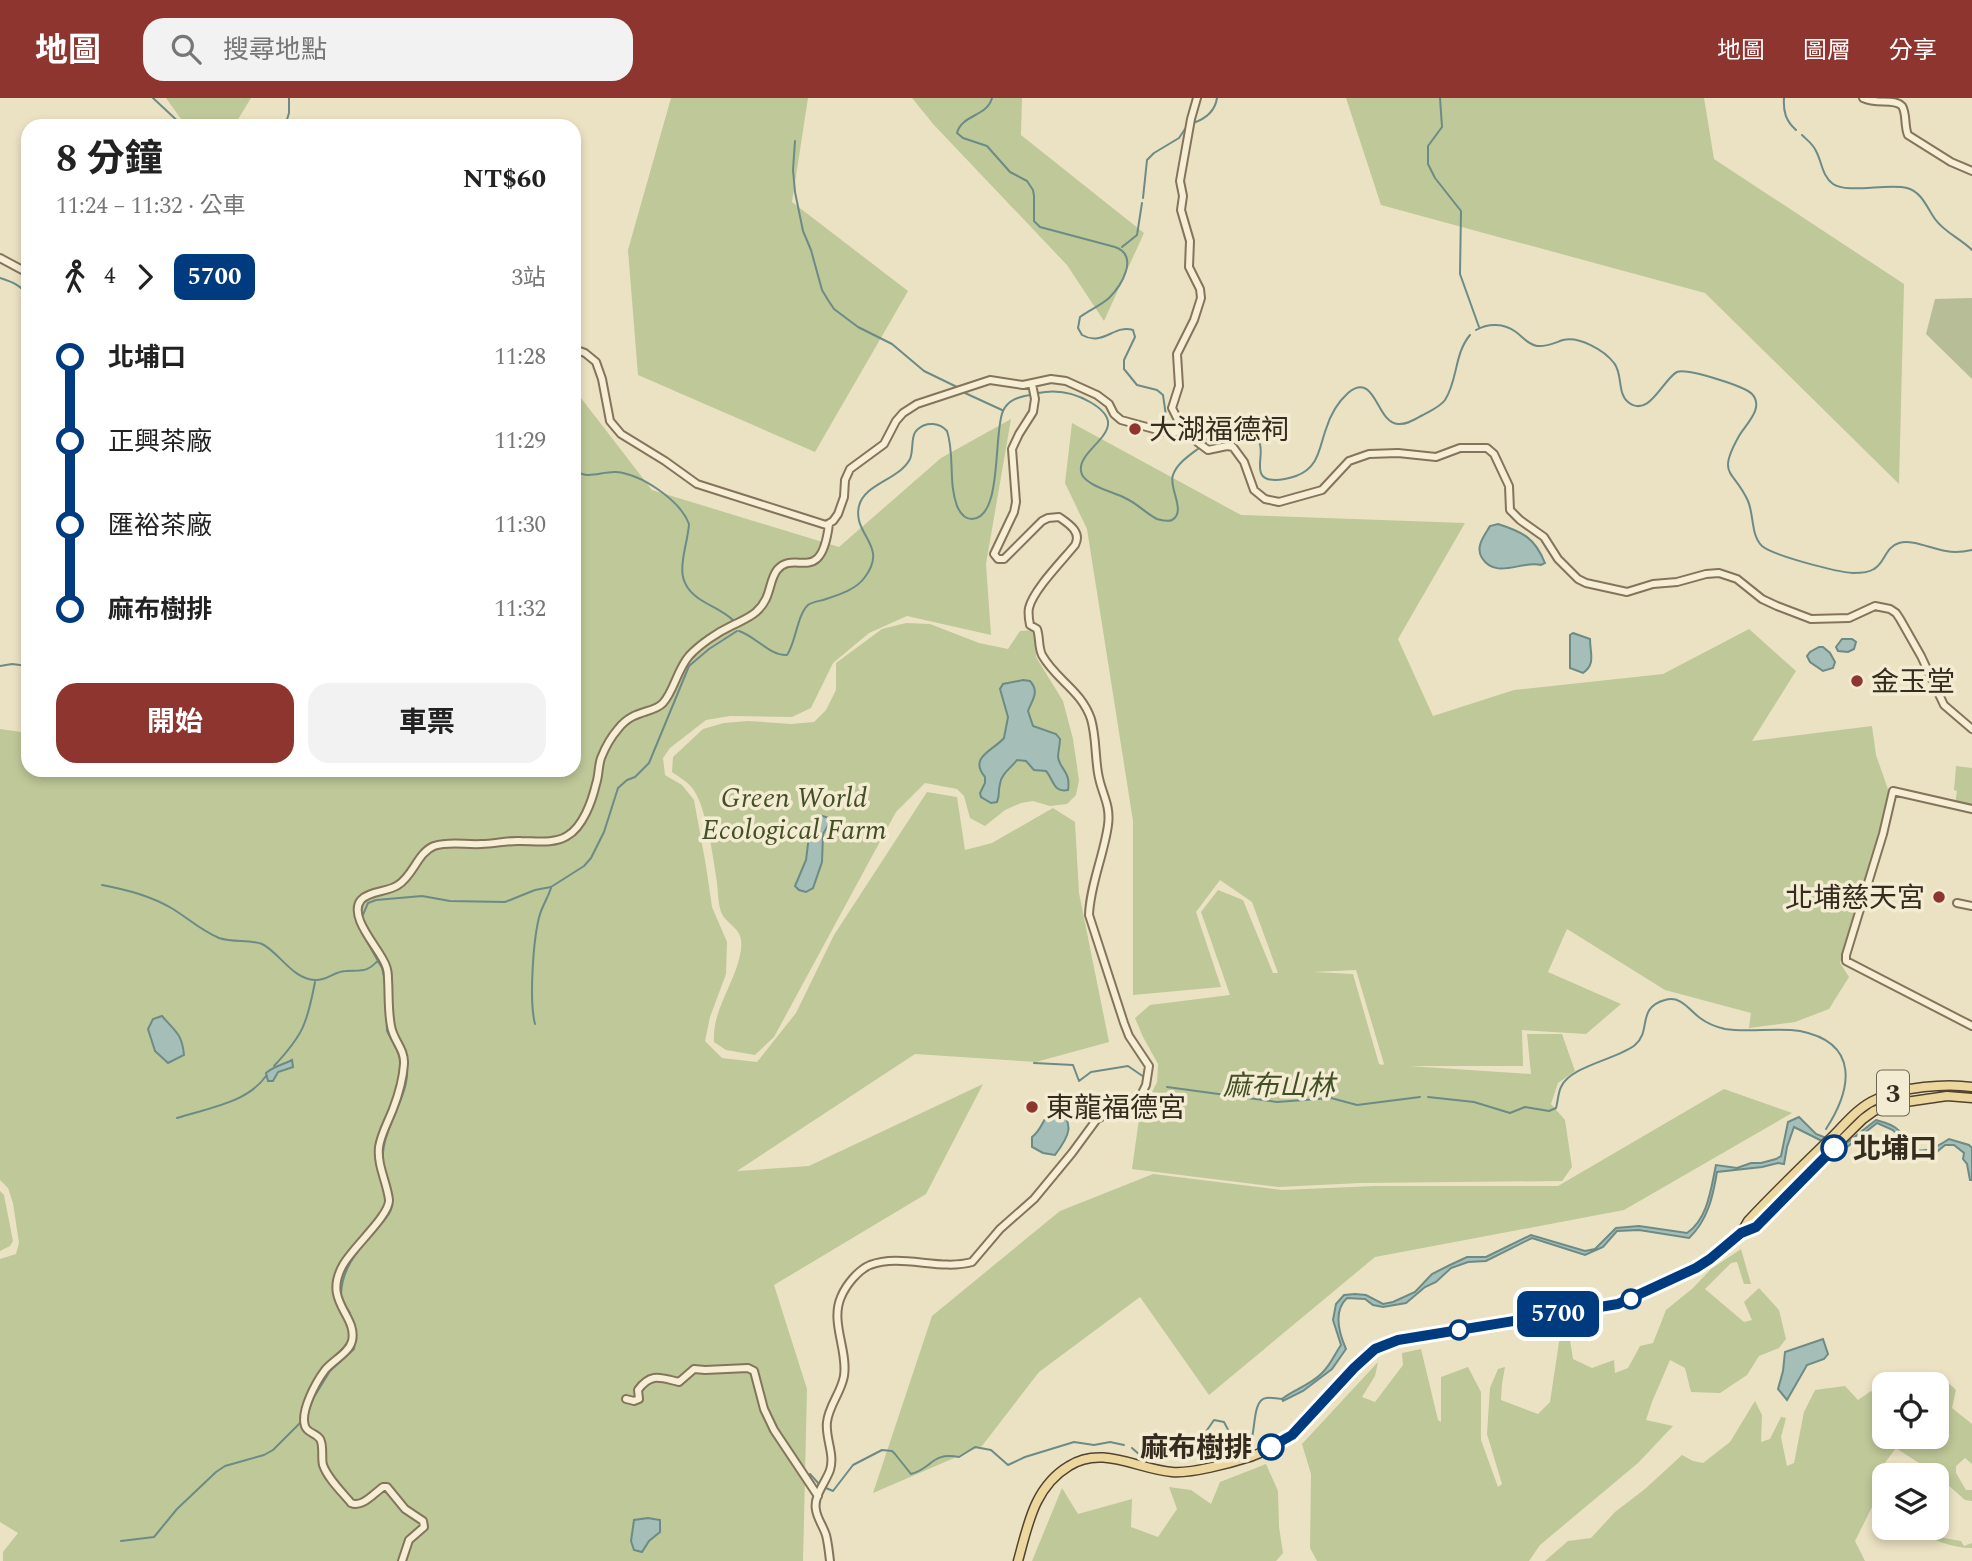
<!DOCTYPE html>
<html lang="zh-TW">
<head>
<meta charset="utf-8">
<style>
	:root { --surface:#fff; --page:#f2f2f2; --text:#222; --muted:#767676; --accent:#8f3530 }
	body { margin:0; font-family:Spectral,"Noto Sans TC",serif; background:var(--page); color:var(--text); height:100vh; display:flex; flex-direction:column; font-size:26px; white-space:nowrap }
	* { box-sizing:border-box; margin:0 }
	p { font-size:23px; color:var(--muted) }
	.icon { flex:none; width:38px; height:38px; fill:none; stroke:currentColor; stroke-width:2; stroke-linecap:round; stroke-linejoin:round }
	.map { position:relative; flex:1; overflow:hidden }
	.panel { position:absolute; left:21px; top:21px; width:560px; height:658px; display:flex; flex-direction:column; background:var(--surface); border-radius:21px; box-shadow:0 4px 10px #0003 }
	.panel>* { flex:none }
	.badge { padding:0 14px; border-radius:10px; font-size:24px; line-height:46px }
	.tools { position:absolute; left:1872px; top:1274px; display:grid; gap:14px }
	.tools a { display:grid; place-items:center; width:77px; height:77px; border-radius:14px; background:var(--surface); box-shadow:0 4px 10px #0003; font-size:35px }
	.map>.badge { position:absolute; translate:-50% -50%; box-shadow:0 0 0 4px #fff }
	.legs { display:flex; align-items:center; gap:10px; height:77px; padding:0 35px; font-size:23px }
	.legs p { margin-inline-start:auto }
	.head { display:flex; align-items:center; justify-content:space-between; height:119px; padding:0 35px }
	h1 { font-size:38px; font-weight:700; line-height:52px }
	.button { display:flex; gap:14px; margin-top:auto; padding:14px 35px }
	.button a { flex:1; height:80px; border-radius:21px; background:var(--accent); color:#fff; font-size:28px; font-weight:700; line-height:80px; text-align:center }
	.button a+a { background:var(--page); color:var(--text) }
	ul { padding:0 35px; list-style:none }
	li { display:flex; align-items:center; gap:24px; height:84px; font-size:26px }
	li i { display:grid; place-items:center; width:10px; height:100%; margin:0 9px; background:currentColor }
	li i::after { content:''; width:18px; height:18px; margin:-9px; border:5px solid; border-radius:50%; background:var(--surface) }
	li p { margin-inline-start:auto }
	li:first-child i { background:linear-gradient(#0000 50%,currentColor 0) }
	li:last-child i { background:linear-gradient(currentColor 50%,#0000 0) }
	header { display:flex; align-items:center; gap:42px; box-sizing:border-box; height:98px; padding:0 35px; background:var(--accent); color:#fff }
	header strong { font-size:33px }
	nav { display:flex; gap:38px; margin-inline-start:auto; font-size:24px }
	.search { width:490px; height:63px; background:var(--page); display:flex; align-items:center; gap:18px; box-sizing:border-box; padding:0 24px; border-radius:21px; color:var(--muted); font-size:26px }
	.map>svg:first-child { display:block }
</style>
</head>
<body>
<header>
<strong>地圖</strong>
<div class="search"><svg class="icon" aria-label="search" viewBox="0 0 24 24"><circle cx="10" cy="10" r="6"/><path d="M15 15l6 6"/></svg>搜尋地點</div>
<nav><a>地圖</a><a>圖層</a><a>分享</a></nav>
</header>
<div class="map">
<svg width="1972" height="1463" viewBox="0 0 1972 1463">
	<rect width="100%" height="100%" fill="#ebe2c3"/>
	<path fill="#bfc898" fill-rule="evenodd" d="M166,0h85l-17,28h-48z
		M671,0h137l-16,104 116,89 -93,161 -177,-77 -10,-125z
		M912,0h110l-1,37 123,98 -40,88 -37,-56 -133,-140z
		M1346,0h358l10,61 190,125 -5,200 -194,-191 -324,-88z
		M574,291l78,101 187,57 102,-89 70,-39 -25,145 5,71 -84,-19 -38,17 -36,30 -22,45 -19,9 -62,-1 -24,4 -36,28 -7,10 2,17 17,10 12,15 12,66 6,41 15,35 -1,32 -16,43 -5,24 17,17 35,4 39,-49 38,-78 93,-143 30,5 8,53 27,-7 61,-35 22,14 4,71 30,149 -73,20 -121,-8 -178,117 72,-5 174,-82 -57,110 -152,91 33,104 -4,172h-800v-9l15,-19 -18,-11v-263l16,-5 3,-11 -6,-40 -5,-15 -8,-8v-451l28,4v37h546z
		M1072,325l169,92 224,8 -67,116 35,77 81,-26 149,-16 86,-45 47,42 -44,70 120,-15 4,29 14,40 -24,88 -26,80 9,14 -20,32 -34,13 -46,6 2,-15 -86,-23 -98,-61 -19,43 73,32 -35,30 -64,-4 1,36h-114l122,8 -4,-40h35l13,37 -17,12 -7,21 14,16 7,47 -10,14 -202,2 -81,4 -147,-18 7,-50 18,-37 1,-18 -15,-27 -8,-19 15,-13 80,-10 -29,-83 17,-22 25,10 30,73h5l-26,-71 -32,-22 -24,32 25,75 -88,8v-174l-46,-292 -22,-46zM1356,872l28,94 -1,1 -4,-1 -26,-90 -40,-2z
		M906,525l24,1 49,19 29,6 12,-18 15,-1 1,27 27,44 10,38 6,41 -3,15 -9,9 -17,2 -17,-5 -12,2 -16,7 -20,16 -15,-8 -6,-22 -7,-7 -32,-6 -29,29 -122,225 -19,18 -29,-5 -12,-8c-2,-34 22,-59 27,-92 3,-22 -11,-22 -19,-36 -4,-8 -4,-23 -5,-32 -4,-25 -10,-73 -24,-93 -5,-7 -14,-12 -21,-17l1,-15 30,-28 21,-6 24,-2 43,3 23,-2 12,-12 10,-20v-27l46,-34z
		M1956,668l16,2v40l-17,-4 2,-13 -3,-1z
		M1724,991l68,24 -168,97 -249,47 -166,138 -69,-98 -101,75 -57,74 -109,47 59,-177 128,-105 93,-37 129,16 93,-4h183z
		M0,1093l4,4 9,46 -3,5 -10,5z
		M1741,1151l10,35h-7l-7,-22 -6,1 -26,26 39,33 8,-2 -8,-18 15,-14 20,22 7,29 -7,9 -20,8 -12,19 -27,18 -29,-1 -6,-24 -15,-8 -18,42 -6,18 27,6 -35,37 -98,82 -11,16h-212l-7,-13 1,-74 -9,-30 76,-82 -3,14 -13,21 13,5 28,-37 -1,-12 19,-4 17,71 3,2v-45l27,-10 13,25v48l17,47 4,-3 -15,-50 3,-46 8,-19 7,-2 -3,17 -1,16 37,14 12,-12 11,-73 7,-1 5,31 19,9 22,-8 1,13 13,-5 12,-22 13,-3 13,-33 27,-22 18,-19z
		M1938,1275l18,17 -4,18 20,16v40l-7,-6 -9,8v7l10,17h6v11l-7,-1 -28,-25 -41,-27 -15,20 6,7h-2v31l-10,-5 -20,40 10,20h-320l23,-20 23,-3 24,-26 30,-23 37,-34 11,6 10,2 27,-21 25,-41 7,14 -1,27 9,-3 11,-22 5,1 -5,19 6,29 7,-3 10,-51 11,-22 30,-4 13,14 13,-9 12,10 2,-3v39h52v-53h-35z
		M1266,1366l12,27 1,36 4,26 -7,8h-244l30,-73 16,26 54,-15 -1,28 27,10 19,-28 -8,-22 22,3 20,14 9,-22z
		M1916,1430h20l8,10 17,3 3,5 8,-3v5c-20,0 -42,-8 -56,-20z"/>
	<path fill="#b6bd97" d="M1972,200v81l-46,-45 9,-35z"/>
	<path fill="#a5beb8" stroke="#6d8b86" stroke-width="2" d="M1498,426c25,8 37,14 47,39l-4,2c-19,-5 -45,15 -59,-7 -7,-11 2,-22 8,-32z
		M1573,535l17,6c0,14 6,25 -7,34l-13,-5v-33z
		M1842,541h10l4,3 -2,7 -6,3 -10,-1 -2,-4z
		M1819,549h4l7,6 5,9 -2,6 -10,3 -13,-9 -3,-6 3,-4z
		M1023,582l7,1c10,11 2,19 -2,30l5,15 23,8 4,5c0,6 -2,13 -2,18 2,13 13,14 10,33 -15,3 -14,-10 -22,-19l-12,-1 -8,-9 -9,-1c-6,8 -16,14 -17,24 -2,7 0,11 -3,18l-6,1 -10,-6 -1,-4 5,-10v-6c-17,-20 9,-27 19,-39l4,-21 -8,-28 3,-5z
		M819,717l13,4 -9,15 -1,28 -9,26 -7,4 -7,-2 -4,-4 11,-26 3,-24z
		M162,918c14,16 20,18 22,39l-16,8 -13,-12 -7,-22 5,-10z
		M292,962l1,7 -15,5 -5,9h-5l-2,-8c8,-7 16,-8 26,-13z
		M1057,1007c18,20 13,30 -2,50l-12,-2 -11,-6v-10c12,-9 10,-21 25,-32z
		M1799,1019l17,17 28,11 32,-25c7,2 16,4 21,9 6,4 6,10 10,14 11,15 30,4 42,-4l20,6 3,3v32h-2l-3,-16 -4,-5 1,-6 -10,-8h-9l-13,11 -13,3 -26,-29 -16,-7 -35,28 -48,-24 -7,20 -3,17 -6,-1 -16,4 -45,5c-4,24 -9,48 -28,66l-50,-8 -22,1 -14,16 -18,8 -53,-17 -46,23 -18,1 -17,6 -15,14 -11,5 -19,16 -23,4 -10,-2 -8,-6 -18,-1c-14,13 -8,35 -1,51l-14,20 -29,22 -20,10 -1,-2c11,-9 28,-14 39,-25 10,-9 13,-19 20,-29l-8,-25 3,-16 8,-9 11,-1 11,1 17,9 10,-2 22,-10 17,-18 18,-9 17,-8h19l45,-22 54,16 10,-2 21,-21 23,-2 48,7c21,-14 24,-45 29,-68l21,3 14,-5h10l15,-4 5,-3 7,-34z
		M1823,1241l5,15 -4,5 -17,6 -20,35 -9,-11 5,-18 2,-19z
		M648,1420l12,2v12l-11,9 -7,11 -8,-2 -3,-9 3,-21z"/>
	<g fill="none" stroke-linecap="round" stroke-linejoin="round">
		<path stroke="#6d8b86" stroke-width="2" d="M153,0l30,28
			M992,0c-5,19 -30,16 -35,35l6,5 24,8 23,26 17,9 6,9 1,6v25l6,6 75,20c25,9 6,39 -6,51 -9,8 -20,12 -29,19l-2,11 4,7c21,12 32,-11 51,-5l2,7 -11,23v9l13,16 20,5 6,5 4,28 5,2 6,-2
			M1440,0l2,29 -14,19v18l7,14 26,33 -1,63 19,53
			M1784,0c-1,14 2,23 12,32
			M1193,25c12,-4 22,-12 24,-25
			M285,28l4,-13v-15
			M1802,37c5,5 11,9 14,16 6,11 6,25 17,33 14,10 55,-1 74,4 15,4 20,20 28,31 9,13 26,20 37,31
			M795,43l-2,29 2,22 8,39 8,19 11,40 6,10 6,9 24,18 34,17 32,27 33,16
			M1143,100l4,-38 7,-7 25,-15 8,-12
			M1122,149l15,-12 5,-32
			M0,180c12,4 21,7 28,18
			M1476,232c12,-7 28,-7 40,2 7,5 11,12 21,14 10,1 17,-3 26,-6 16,-4 41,10 51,23 9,11 3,30 14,39 21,17 35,-23 49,-30 10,-4 67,14 75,22 13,14 -7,31 -13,42 -23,41 -5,33 9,65 6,14 3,35 14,45 12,10 75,26 91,27 7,0 15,0 21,-4 11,-6 11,-22 25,-26 14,-4 32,6 47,8 9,2 17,1 26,-1
			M965,295l37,17
			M1038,295c19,-4 35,-1 52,9 47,27 -13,45 -9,69 1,14 33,21 44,27 12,5 20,15 32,21 4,1 11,3 15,1 15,-8 -4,-33 1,-45 4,-12 17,-20 26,-27
			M1183,323l10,1 14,18
			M1204,347c10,-8 46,-17 55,-3 7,12 -10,38 16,38 7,0 15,-2 21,-4 23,-8 23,-28 30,-47 4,-13 12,-27 22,-36 28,-23 28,30 50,31 9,1 17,-5 25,-9 7,-4 17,-8 22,-15 13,-20 9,-46 25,-65
			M574,371c12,12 27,2 42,3 25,2 64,28 73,52 -2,29 -20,56 12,76 11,7 23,11 33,21
			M739,533c16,5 31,25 48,24 9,-13 10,-40 21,-50 4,-3 11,-4 15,-5 15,-5 33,-10 42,-23 24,-32 -13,-42 -6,-71 6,-23 40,-26 51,-47 4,-9 0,-24 8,-30 9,-8 22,-6 29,2 8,24 1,51 10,75 3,7 7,13 15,13 31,-1 21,-86 31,-108 5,-11 15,-14 27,-16
			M0,568l12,-2 16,2
			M102,787c26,5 49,11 71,24 16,10 29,22 46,29 15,5 30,1 43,6 17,8 30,35 53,36 11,1 20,-9 31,-9 15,-1 22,2 33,-12
			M362,819l6,-14 8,-3 46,-4 28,5 55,1 30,-12 16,-3 33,-21 7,-8 13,-26 14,-44 9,-8 8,-3 14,-14 40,-97 20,-17 28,-18
			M361,833l21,37 3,13 2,50 13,25
			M535,926c-6,-23 -2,-86 5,-110 3,-9 8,-17 11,-26
			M1034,965l39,2 6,16 12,-9 37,-6 16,11
			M274,968c29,-31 33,-42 41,-84
			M1167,989l110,15 54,-4 26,7 63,-8
			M1428,999l46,5 36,11 15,-6 24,4 7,-3c2,-7 2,-15 5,-21 9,-21 57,-28 74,-42 17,-14 1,-37 30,-45 16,-5 24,10 35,18 8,6 16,9 25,11 24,4 51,-2 75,2 60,12 52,58 26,98
			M177,1020c31,-10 70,-15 89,-42
			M383,1064c-3,-32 27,-65 24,-95
			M374,1133c15,-16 22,-20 16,-43
			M341,1196c1,-21 10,-34 23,-51
			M343,1205l7,10
			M309,1312l5,-13 16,-26 24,-22 2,-17 -4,-13
			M1132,1350l9,8h2
			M1153,1359l18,-2 16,-6 6,-9 12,-7 9,-13 10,2 10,19 16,3c6,-12 2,-44 16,-46 5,-1 11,1 17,1
			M810,1376l9,10
			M826,1390l7,3 20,-26 29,-15 10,1 3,3 16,20c22,-6 20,-22 48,-17l16,-10 16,3 17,15 17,-8 49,-15 20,3 16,-3 14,3
			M121,1443l33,-4 23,-28 39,-37 9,-6 39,-11 9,-5 29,-29"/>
		<g stroke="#84745b" stroke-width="10">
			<path id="minor" d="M1863,0c14,7 31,0 39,8 5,8 2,20 6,29l43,27 21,9
				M0,160l28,15
				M574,251l11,4 11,9 6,17 8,42 11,13 44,27 32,23 129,41 7,-4 5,-7 6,-17 1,-17 5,-11 34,-25 12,-23 7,-8 14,-9 73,-24 33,5 28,-6 15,2 31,14 12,9 5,10 7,6 44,12h19l24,18 19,-4 6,1 11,15 10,28 11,9 14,3 43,-12 27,-29 20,-7 29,-1 38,4 24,-9h27l7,6 15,32 1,24 10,10 24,17 14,22 20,20 8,4 41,9 26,-8 24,-2 29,-8 13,-1 18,6 25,20 15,7 34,13 38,-1 26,-12 15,3 6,4 4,6 21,37 23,49 28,24
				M1184,334l-12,-24 7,-22 -2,-32 17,-34 7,-22 -1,-9 -11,-22 1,-26 -9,-31 2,-14 -3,-15 11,-62 6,-21
				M1972,711l-79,-18 -10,43 -37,121v6l126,65
				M1957,805l15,3
				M626,1301l8,2 5,-2 -1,-9c13,-18 23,-12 41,-8l15,-13 11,1 43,-2 6,3 10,38 10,21 44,66
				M402,1463l7,-21 15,-13 -1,-6 -18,-12 -18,-22h-4c-10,7 -21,21 -32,16 -9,-11 -23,-24 -28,-38 -2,-8 1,-19 -3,-26 -4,-6 -13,-6 -15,-13 -5,-15 11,-44 20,-56 7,-9 24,-17 27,-29 6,-26 -30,-39 -9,-76 9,-17 47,-50 46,-65 -2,-18 -12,-34 -10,-53 2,-13 9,-25 14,-38 5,-13 10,-31 11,-45 1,-15 -11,-24 -13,-38 -3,-15 -2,-31 -3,-47 0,-5 0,-8 -2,-13 -5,-16 -39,-49 -25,-66 8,-9 27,-8 37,-15 15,-9 20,-33 36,-39 16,-5 31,-1 47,-2 14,0 27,-4 40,-3 15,0 33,3 46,-5 16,-9 25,-35 29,-52 3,-8 2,-17 5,-26 4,-10 10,-21 17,-29 15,-20 35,-15 45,-26 11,-12 14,-33 26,-47 11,-12 29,-24 44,-31 8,-4 16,-7 23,-13 16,-14 12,-30 21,-42 18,-22 44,18 52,-46
				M830,1463c-1,-9 -2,-18 -4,-26 -3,-9 -9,-17 -10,-25 -3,-14 10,-28 14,-40 5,-16 -5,-32 -3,-48 2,-17 14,-29 17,-46 4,-26 -14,-54 -3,-79 5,-12 17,-27 29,-32 31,-12 69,6 102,-3l28,-33 34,-30 38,-46 25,-34 40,-20 5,-6 4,-8 3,-19 -20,-30 -5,-13 -35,-108c1,-30 15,-60 19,-90 3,-21 -7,-32 -10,-52 -3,-18 -2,-37 -7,-54 -10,-29 -35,-39 -49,-64 -4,-9 -2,-17 -5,-26l-7,-4c-1,-5 -2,-12 -1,-17 4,-18 34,-48 46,-63 7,-13 -6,-21 -16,-28l-11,1 -6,3 -38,38h-6l-4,-5 20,-42 2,-10 -4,-53 7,-15 14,-22 2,-13 -3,-15"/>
		</g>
		<g stroke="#52422f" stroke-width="11">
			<path id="major" d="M1741,1135l7,-12c27,-29 55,-56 84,-84 14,-14 26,-30 45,-38 24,-12 69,-16 95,-12
				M1018,1463c10,-36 16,-74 51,-95 33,-21 68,3 103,6 18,2 59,-9 78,-15 13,-5 32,-13 42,-22 37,-31 58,-79 106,-95l220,-36 78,-36 14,-9 31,-26 15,-6 56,-58 51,-50 11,-8 18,-7 55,-8 25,2"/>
		</g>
		<use href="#minor" stroke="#f6efd6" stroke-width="6"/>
		<use href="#major" stroke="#ecd89e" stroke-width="8"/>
	</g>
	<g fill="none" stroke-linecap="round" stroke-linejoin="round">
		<g stroke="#fff" stroke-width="16">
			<path id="line-1" d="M1271,1349l21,-12 62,-67 21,-19 23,-9 220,-36 78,-36 14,-9 31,-26 15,-6 78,-79"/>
		</g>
		<use href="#line-1" stroke="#003b80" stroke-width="10"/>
	</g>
	<g fill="#8f3530" stroke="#f3ecd2" stroke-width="2.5">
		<circle cx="1135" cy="331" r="7"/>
		<circle cx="1857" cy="583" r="7"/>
		<circle cx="1939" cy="799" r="7"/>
		<circle cx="1032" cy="1009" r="7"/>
	</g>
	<g fill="#fff" stroke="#003b80" stroke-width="3.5">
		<circle cx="1834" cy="1050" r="12"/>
		<circle cx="1631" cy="1201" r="9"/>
		<circle cx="1459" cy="1232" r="9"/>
		<circle cx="1271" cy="1349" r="12"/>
	</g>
	<g text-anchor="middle" stroke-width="7" stroke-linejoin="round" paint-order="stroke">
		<rect fill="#f3ecd2" stroke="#6e6554" stroke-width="2" x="1877" y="972.5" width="32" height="45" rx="5"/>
		<g font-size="26" font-weight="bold" fill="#352b1e">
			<text x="1893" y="1004">3</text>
		</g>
		<g font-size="28" fill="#352b1e" stroke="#f3ecd2" text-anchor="start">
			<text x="1149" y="341">大湖福德祠</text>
			<text x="1871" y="593">金玉堂</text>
			<text x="1925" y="809" text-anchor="end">北埔慈天宮</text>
			<text x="1046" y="1019">東龍福德宮</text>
		</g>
		<g font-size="28" font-style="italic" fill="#435026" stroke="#f3ecd2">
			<text x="794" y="709">Green World<tspan x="794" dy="32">Ecological Farm</tspan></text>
			<text x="1279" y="997">麻布山林</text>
		</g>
		<g font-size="28" font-weight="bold" fill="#352b1e" stroke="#f3ecd2" text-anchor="start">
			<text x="1853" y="1060">北埔口</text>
			<text x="1252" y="1359" text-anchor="end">麻布樹排</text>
		</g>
	</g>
</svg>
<div class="tools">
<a><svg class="icon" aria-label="locate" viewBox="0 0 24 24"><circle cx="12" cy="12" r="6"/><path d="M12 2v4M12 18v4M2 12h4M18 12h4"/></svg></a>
<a><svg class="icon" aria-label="layers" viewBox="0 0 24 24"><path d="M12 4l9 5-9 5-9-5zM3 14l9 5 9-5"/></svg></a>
</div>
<b class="badge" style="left:1558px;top:1216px;background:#003b80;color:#fff">5700</b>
<section class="panel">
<div class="head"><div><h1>8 分鐘</h1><p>11:24 – 11:32 · 公車</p></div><b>NT$60</b></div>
<div class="legs"><svg class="icon" aria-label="walk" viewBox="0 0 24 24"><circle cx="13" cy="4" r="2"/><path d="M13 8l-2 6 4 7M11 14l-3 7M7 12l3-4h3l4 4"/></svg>4<svg class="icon" aria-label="forward" viewBox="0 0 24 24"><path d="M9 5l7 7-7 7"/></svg><b class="badge" style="background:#003b80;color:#fff">5700</b><p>3站</p></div>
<ul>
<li><i style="color:#003b80"></i><b>北埔口</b><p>11:28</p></li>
<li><i style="color:#003b80"></i><span>正興茶廠</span><p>11:29</p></li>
<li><i style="color:#003b80"></i><span>匯裕茶廠</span><p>11:30</p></li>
<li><i style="color:#003b80"></i><b>麻布樹排</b><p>11:32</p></li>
</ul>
<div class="button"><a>開始</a><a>車票</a></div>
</section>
</div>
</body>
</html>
